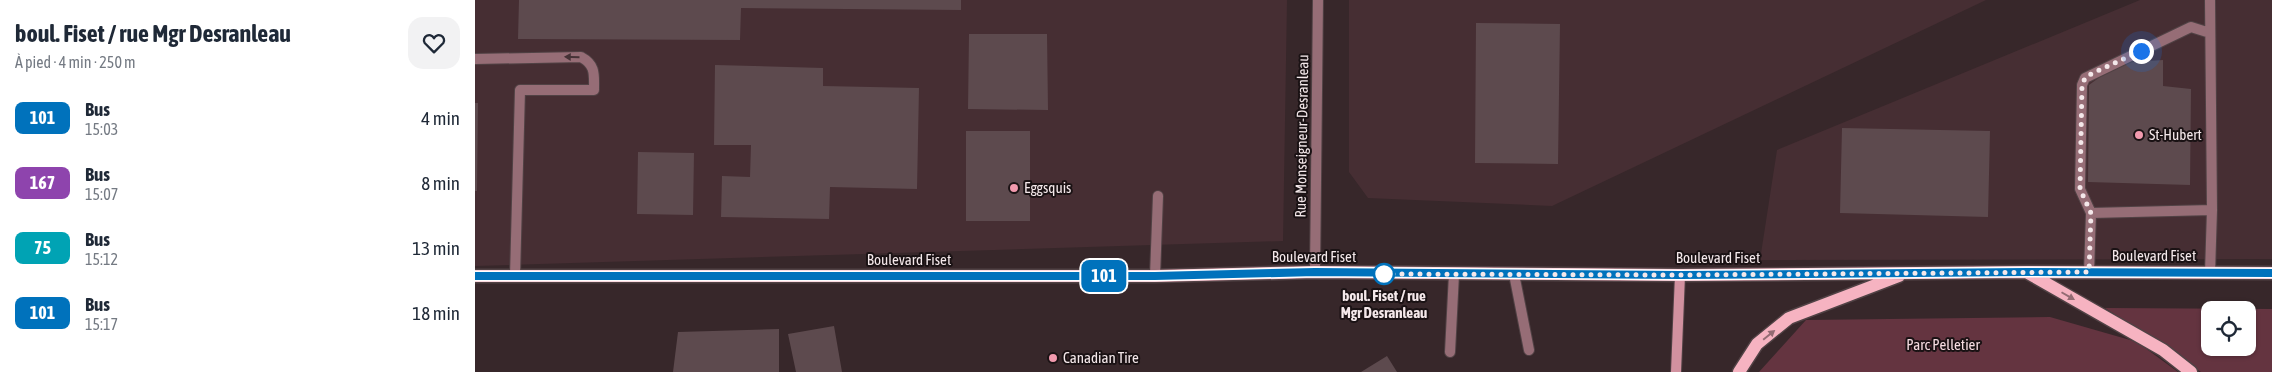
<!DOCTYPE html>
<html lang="fr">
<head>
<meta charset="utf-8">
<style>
	:root { --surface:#fff; --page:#f2f2f3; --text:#1f2937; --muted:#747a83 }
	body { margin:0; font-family:"Asap Condensed",sans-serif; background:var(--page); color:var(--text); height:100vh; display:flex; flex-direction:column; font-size:19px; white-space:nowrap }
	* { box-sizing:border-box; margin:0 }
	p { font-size:16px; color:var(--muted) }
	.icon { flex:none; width:28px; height:28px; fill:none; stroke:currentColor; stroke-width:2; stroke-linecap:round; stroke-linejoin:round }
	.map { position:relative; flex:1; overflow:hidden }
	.sheet { display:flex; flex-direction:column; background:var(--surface); width:475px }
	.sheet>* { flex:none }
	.badge { padding:0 10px; border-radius:8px; font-size:18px; line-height:32px }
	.fabs { position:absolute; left:1726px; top:301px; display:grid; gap:10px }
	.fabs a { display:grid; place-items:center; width:55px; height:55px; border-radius:10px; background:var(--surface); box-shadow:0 1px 4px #0004; font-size:25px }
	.you { position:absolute; width:25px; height:25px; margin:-12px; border:4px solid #fff; border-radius:50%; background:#1a73e8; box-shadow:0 0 0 8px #1a73e833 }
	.map>.badge { position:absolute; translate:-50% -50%; box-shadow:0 0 0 2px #fff }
	.round { display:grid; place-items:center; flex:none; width:52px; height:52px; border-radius:15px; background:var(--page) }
	.head { display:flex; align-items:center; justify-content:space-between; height:85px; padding:0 15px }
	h1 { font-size:24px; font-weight:700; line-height:38px }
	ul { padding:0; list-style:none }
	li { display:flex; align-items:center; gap:15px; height:65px; padding:0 15px }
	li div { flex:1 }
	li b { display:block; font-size:19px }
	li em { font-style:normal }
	li .badge { min-width:55px; font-weight:700; text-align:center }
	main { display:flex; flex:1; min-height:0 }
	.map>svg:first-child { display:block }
</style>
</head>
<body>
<main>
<section class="sheet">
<div class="head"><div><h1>boul. Fiset / rue Mgr Desranleau</h1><p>À pied · 4 min · 250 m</p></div><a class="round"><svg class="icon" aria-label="heart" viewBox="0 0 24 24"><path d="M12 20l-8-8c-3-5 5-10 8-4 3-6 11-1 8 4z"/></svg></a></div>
<ul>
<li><span class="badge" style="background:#0072bc;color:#fff">101</span><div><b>Bus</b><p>15:03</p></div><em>4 min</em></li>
<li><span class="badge" style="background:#8e44ad;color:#fff">167</span><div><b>Bus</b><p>15:07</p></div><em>8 min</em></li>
<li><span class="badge" style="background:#00a3b4;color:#fff">75</span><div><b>Bus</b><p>15:12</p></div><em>13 min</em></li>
<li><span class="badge" style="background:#0072bc;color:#fff">101</span><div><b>Bus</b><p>15:17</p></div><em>18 min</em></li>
</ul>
</section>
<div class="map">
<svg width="1797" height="372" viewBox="0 0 1797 372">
	<rect width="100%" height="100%" fill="#37272a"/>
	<path fill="#462e33" d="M0,0h812l-4,241 -808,25z
		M874,0h637l-434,206 -184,-8 -19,-26z
		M1665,0h132v259l-512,1 17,-110z"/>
	<path fill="#643440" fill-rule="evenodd" d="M1630,308l167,1v63h-71zM1735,310h37v38h-37z
		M1575,317l87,25 41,30h-419l47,-52z"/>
	<path fill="#5d4a4e" d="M44,0h442v10l-220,-2 -1,32 -222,-1z
		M1001,23l84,1 -2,140 -83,-1z
		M494,34h78l1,76 -80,-1z
		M1688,60v26l28,3 -1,96 -102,-3 1,-97 30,-22z
		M240,65l108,3v18l96,2 -2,101 -87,-2 -1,32 -108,-2 1,-41 28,1 1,-32h-37z
		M0,103h3l-1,88h-2z
		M1367,128l148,3 -2,86 -148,-4z
		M491,131h64v90h-64z
		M163,152l56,1 -1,62 -56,-1z
		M359,326l8,46h-46l-8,-38z
		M304,329v43h-106l5,-40z
		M912,356l10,16h-36z"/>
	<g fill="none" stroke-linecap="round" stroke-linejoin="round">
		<g stroke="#514245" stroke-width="12">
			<path id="lane" d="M0,59l106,-2c15,8 13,18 13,33h-74l-5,186
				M1616,213l-11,-24 2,-104 3,-7 106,-51 19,6
				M1614,272l2,-59 121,-3
				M1735,273l2,-63 -2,-210
				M1039,274l15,76
				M680,276l3,-80
				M975,352l4,-78"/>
		</g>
		<g stroke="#514245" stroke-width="12">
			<path id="street" d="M840,272l3,-272"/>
		</g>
		<g stroke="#514245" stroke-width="12">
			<path id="secondary" d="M1201,372l4,-97"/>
		</g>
		<g stroke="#514245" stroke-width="15">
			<path id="primary" d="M1553,273l135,77 28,22
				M0,276h680l160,-4 365,3 346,-3 246,1
				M1264,372l18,-28 32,-26 110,-42"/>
		</g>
		<use href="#lane" stroke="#966d76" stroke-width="10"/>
		<use href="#street" stroke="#966d76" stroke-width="10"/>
		<use href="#secondary" stroke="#d1919f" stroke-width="10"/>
		<use href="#primary" stroke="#f6b3c1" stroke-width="12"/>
	</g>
	<defs><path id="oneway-solid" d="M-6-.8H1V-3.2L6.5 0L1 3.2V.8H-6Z" transform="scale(1.25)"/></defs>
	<use fill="#453236" href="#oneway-solid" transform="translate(97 57) rotate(-179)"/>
	<g fill="#936b73">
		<use href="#oneway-solid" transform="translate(1593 296) rotate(30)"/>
		<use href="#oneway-solid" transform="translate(1294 335) rotate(-39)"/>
	</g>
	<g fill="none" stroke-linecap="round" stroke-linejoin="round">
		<g stroke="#fff" stroke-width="11">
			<path id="line" d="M0,276h680l160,-4 365,3 346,-3 246,1"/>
		</g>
		<use href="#line" stroke="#0072bc" stroke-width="8"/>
		<path stroke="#f4e8ea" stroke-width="5" stroke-dasharray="0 9" d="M909,274l296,1 409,-3 2,-59 -11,-24 2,-104 3,-7 6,-4 50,-23"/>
	</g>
	<g fill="#f29aae" stroke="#1a1214" stroke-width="2">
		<circle cx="1664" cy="135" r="5"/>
		<circle cx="539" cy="188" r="5"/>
		<circle cx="578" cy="358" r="5"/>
	</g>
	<circle fill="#fff" stroke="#0072bc" stroke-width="2.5" cx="909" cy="274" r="10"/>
	<g text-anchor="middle" stroke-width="4" stroke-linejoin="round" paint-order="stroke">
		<g font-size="15" fill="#f4e8ea" stroke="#1a1214" text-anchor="start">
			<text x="1674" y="140">St-Hubert</text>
			<text x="549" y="193">Eggsquis</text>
			<text x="588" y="363">Canadian Tire</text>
		</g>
		<g font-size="15" fill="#f4e8ea" stroke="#1a1214">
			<text transform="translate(827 136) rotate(-89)" y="5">Rue Monseigneur-Desranleau</text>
			<text x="1679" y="261">Boulevard Fiset</text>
			<text x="839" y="262">Boulevard Fiset</text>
			<text x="1243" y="263">Boulevard Fiset</text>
			<text x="434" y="265">Boulevard Fiset</text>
		</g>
		<g font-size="15" font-weight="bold" fill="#f4e8ea" stroke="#1a1214">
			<text x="909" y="301">boul. Fiset / rue<tspan x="909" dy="17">Mgr Desranleau</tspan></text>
		</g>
		<g font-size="15" fill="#f6dce1" stroke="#1a1214">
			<text x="1468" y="350">Parc Pelletier</text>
		</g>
	</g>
</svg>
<div class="fabs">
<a><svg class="icon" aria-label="locate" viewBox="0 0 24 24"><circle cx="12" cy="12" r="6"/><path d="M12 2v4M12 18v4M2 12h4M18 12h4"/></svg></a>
</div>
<div class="you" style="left:1666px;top:51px"></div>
<b class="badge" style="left:629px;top:276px;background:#0072bc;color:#fff">101</b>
</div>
</main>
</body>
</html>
